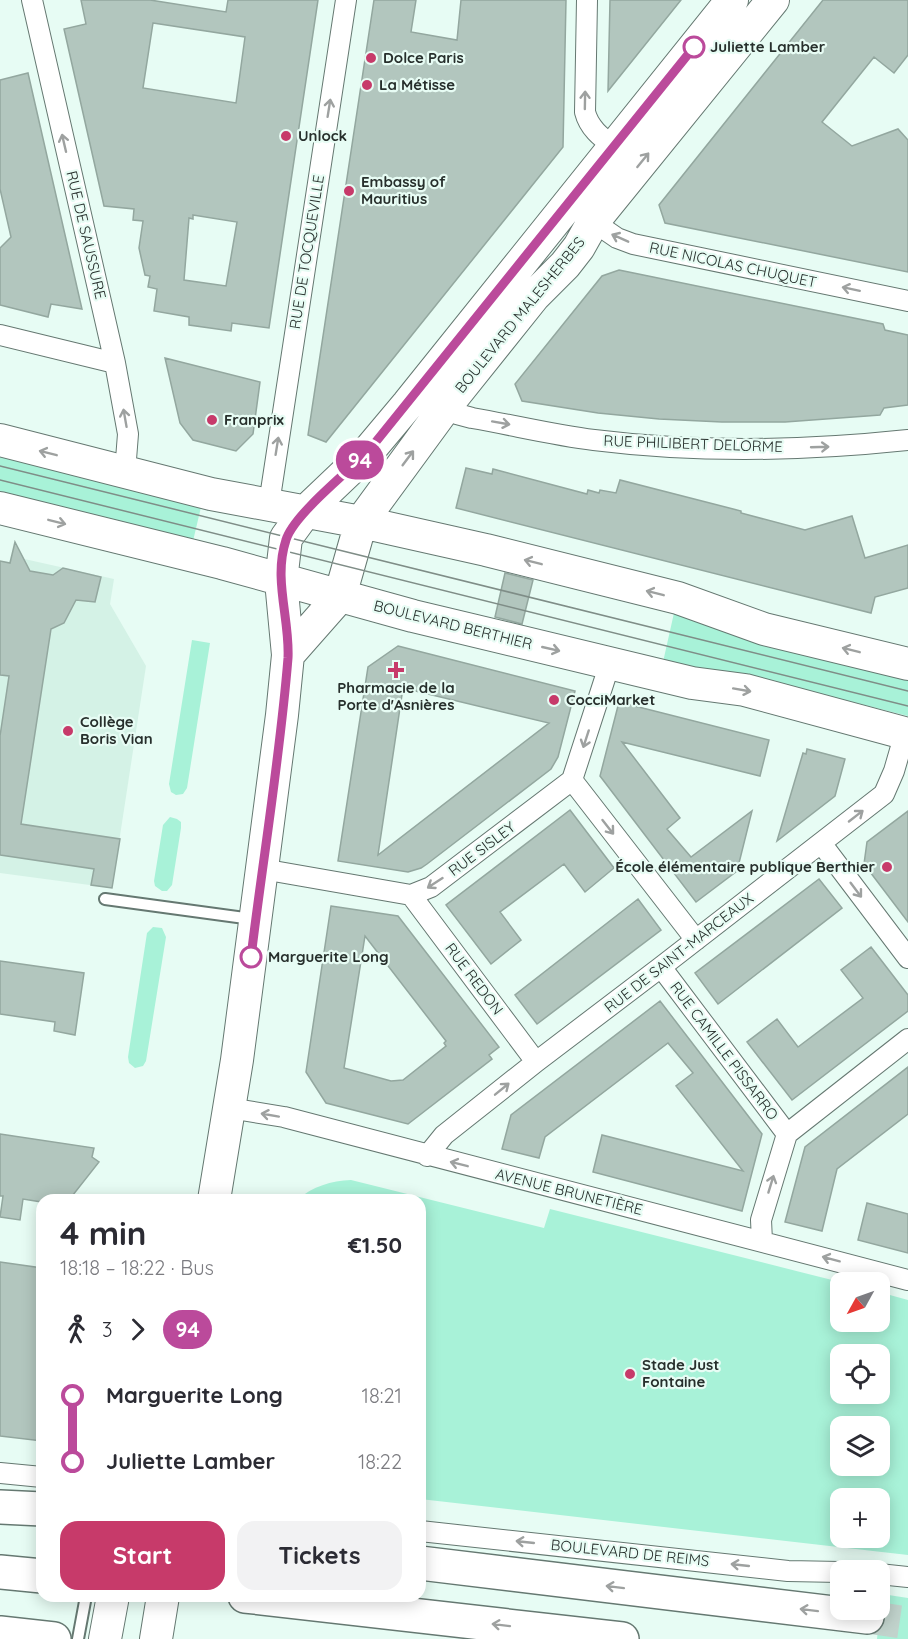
<!DOCTYPE html>
<html lang="en">
<head>
<meta charset="utf-8">
<style>
	:root { --surface:#fff; --page:#f2f2f3; --text:#2b2b33; --muted:#7c7c81; --accent:#c73a6a }
	body { margin:0; font-family:Quicksand,sans-serif; background:var(--page); color:var(--text); height:100vh; display:flex; flex-direction:column; font-size:22px; white-space:nowrap }
	* { box-sizing:border-box; margin:0 }
	p { font-size:20px; color:var(--muted) }
	.icon { flex:none; width:33px; height:33px; fill:none; stroke:currentColor; stroke-width:2; stroke-linecap:round; stroke-linejoin:round }
	.map { position:relative; flex:1; overflow:hidden }
	.sheet { position:absolute; left:36px; top:1194px; width:390px; height:408px; display:flex; flex-direction:column; background:var(--surface); border-radius:18px; box-shadow:0 3px 15px #0003 }
	.sheet>* { flex:none }
	.badge { padding:0 12px; border-radius:20px; font-size:21px; line-height:39px }
	.needle { width:39px; rotate:230deg }
	.buttons { position:absolute; left:830px; top:1272px; display:grid; gap:12px }
	.buttons a { display:grid; place-items:center; width:60px; height:60px; border-radius:12px; background:var(--surface); box-shadow:0 3px 15px #0003; font-size:30px }
	.map>.badge { position:absolute; translate:-50% -50%; box-shadow:0 0 0 3px #fff }
	.legs { display:flex; align-items:center; gap:9px; height:66px; padding:0 24px; font-size:20px }
	.legs p { margin-inline-start:auto }
	.overview { display:flex; align-items:center; justify-content:space-between; height:102px; padding:0 24px }
	h1 { font-size:33px; font-weight:700; line-height:45px }
	.action { display:flex; gap:12px; margin-top:auto; padding:12px 24px }
	.action a { flex:1; height:69px; border-radius:18px; background:var(--accent); color:#fff; font-size:24px; font-weight:700; line-height:69px; text-align:center }
	.action a+a { background:var(--page); color:var(--text) }
	ul { padding:0 24px; list-style:none }
	li { display:flex; align-items:center; gap:21px; height:66px; font-size:22px }
	li i { display:grid; place-items:center; width:9px; height:100%; margin:0 8px; background:currentColor }
	li i::after { content:''; width:15px; height:15px; margin:-8px; border:4px solid; border-radius:50%; background:var(--surface) }
	li p { margin-inline-start:auto }
	li:first-child i { background:linear-gradient(#0000 50%,currentColor 0) }
	li:last-child i { background:linear-gradient(currentColor 50%,#0000 0) }
	.map>svg:first-child { display:block }
</style>
</head>
<body>
<div class="map">
<svg width="908" height="1639" viewBox="0 0 908 1639">
	<rect width="100%" height="100%" fill="#e7fcf4"/>
	<path fill="#d4f2e6" d="M11,556l103,23 -4,25 36,62 -34,222 -112,-15v-312l9,2z"/>
	<path fill="#a8f2d8" fill-rule="evenodd" d="M0,452l202,51 -9,38 -193,-48z
		M674,613l234,66v37l-155,-39 -48,-5 -42,-10z
		M192,640l18,3 -23,145 -4,6 -7,1 -5,-3 -2,-8z
		M170,817l7,2 4,3v6l-9,57 -5,6h-5l-7,-5 -1,-5 9,-56z
		M153,927l9,1 4,9 -20,124 -3,5 -8,2 -6,-5 -1,-6 19,-124z
		M351,1180l193,48 6,-19 290,73v40h39v-30l29,8v255l-488,-56v-299h-123c16,-14 34,-19 54,-20zM840,1354h39v40h-39zM840,1426h39v40h-39zM879,1498v40h-39v-40z
		M882,1594l26,4v41h-31z"/>
	<path fill="#b2c6be" stroke="#93a79f" stroke-width="1.5" fill-rule="evenodd" d="M81,0h69l76,12 2,-12h90l-49,328 -37,-5 -1,8 -42,-6v-8l-35,-6 3,-22 -9,-2 2,-11 -5,-1 -6,-27 4,-27 -10,-1 1,-11 -30,-3 -40,-177 22,-5zM153,23l92,14 -9,66 -93,-15zM193,215l44,7 -11,64 -42,-6 5,-62 4,1z
		M374,0h42l-5,32 46,8 4,-40h105l-3,147 -237,295 -18,-7z
		M610,0h71l-73,91z
		M823,0h85v55l-14,18 -20,-16 -52,65 30,24 46,-17 10,11v132l-243,-49 -6,-18z
		M28,73l54,236 -31,-5 -3,13 -48,-12v-57l11,-11 -11,-48v-109z
		M619,270l264,54 2,6 23,5v70l-24,3 -4,7 -13,1 -82,6h-63l-63,-3 -61,-6 -76,-12 -7,-17 87,-108z
		M165,358l95,24 -7,52 -17,17 -43,-11 -13,-17z
		M466,468l26,6 1,-5 94,25 1,-4 11,3 1,-3 16,3 4,-13 121,31v2l64,17 47,-14 13,42 43,-13v43l-33,9 -4,16 -415,-105z
		M15,542l15,29 23,4 10,-7 38,9 -6,25 -19,-2 -12,23 -13,6 -30,195 99,15 -8,49 -21,-3 3,-16 -94,-14v-119l9,-60 -9,-1v-114l10,2z
		M505,573l28,7 -11,44 -27,-7z
		M398,646l177,45 -17,66 -7,12 -124,95 -6,4 -13,4 -70,-11 30,-194zM403,688l146,35 -171,132z
		M619,702l150,38 -9,36 -138,-34 58,76 -13,11 24,28 61,-46 -15,60 -41,31 -96,-126z
		M807,749l38,10 -10,37 -58,45 26,-88 3,1z
		M570,810l44,58 -29,24 -21,-28 -64,48 21,28 -30,24 -45,-59z
		M908,811v111l-44,-58 3,-22z
		M819,879l23,29 -124,96 -23,-31z
		M638,899l23,31 -124,94 -22,-29z
		M331,906l67,10 101,131 -10,8 3,4 -84,65 -82,-21 -20,-31zM365,936l81,105 -2,2 2,3 -43,34 -12,1 -47,-13z
		M871,947l37,48v16l-116,89 -45,-58 30,-23 21,28 65,-49 -22,-28z
		M0,961l84,12 -9,62 -21,-4 1,-9 -55,-8z
		M660,1001l102,133 -20,77 -149,-39 9,-37 141,36 -67,-85 17,-13 -25,-30 -123,94 -6,21 -37,-9 9,-34z
		M908,1067v47l-71,55 -15,62 -37,-9 20,-75z
		M0,1134l94,14 -2,9 7,5 -30,38h-27v2l-19,-3 -3,21 -20,-3 3,-21h-3z
		M867,1203l41,11v39l-50,-13z
		M0,1262l42,6v173l-42,-5z"/>
	<g fill="none" stroke-linecap="round" stroke-linejoin="round">
		<path stroke="#c1d3cc" stroke-width="33" stroke-dasharray="33 16" stroke-linecap="butt" d="M867,1617l41,6"/>
		<g stroke="#657871" stroke-width="14">
			<path id="service" d="M105,899l147,20
				M78,1639l8,-43"/>
		</g>
		<g stroke="#657871" stroke-width="22">
			<path id="minor" d="M32,0l83,363 13,71 -3,38
				M587,0l-2,112c4,16 16,25 29,35
				M585,216l32,22 16,6 275,57
				M0,335l115,28
				M446,406l11,8 15,4c41,7 81,17 122,22 104,13 210,11 314,0
				M269,504l77,-504
				M572,780l124,160
				M821,843l87,115
				M262,869l149,26 20,-8 141,-107 38,-117
				M411,895l125,167
				M661,967l126,167
				M229,1108l55,9 624,163
				M427,1156l17,-21 92,-73 125,-95 223,-173 10,-23 11,-38
				M762,1241l-1,-21 26,-86 121,-95
				M0,1473l42,4
				M420,1531l368,40 52,1
				M879,1574l29,3"/>
		</g>
		<g stroke="#657871" stroke-width="34">
			<path id="primary" d="M0,440l211,54 150,28 125,28 192,48 86,31 144,35
				M0,508l222,55 191,53 279,67 53,7 163,44
				M288,655l52,-59 21,-74 85,-116 88,-110 31,-31 14,-18 14,-25 180,-222
				M214,1200l23,-140 45,-345 6,-60 -7,-74 5,-43 19,-26 61,-58 42,-50 324,-404
				M105,1639l8,-43
				M156,1639l7,-43"/>
		</g>
		<g stroke="#657871" stroke-width="36">
			<path id="trunk" d="M0,1507l42,2
				M420,1563l447,54
				M0,1572l42,4
				M245,1596l377,43
				M0,1633l54,6"/>
		</g>
		<use href="#service" stroke="#fff" stroke-width="10"/>
		<use href="#minor" stroke="#fff" stroke-width="20"/>
		<use href="#primary" stroke="#fff" stroke-width="32"/>
		<use href="#trunk" stroke="#fff" stroke-width="33"/>
		<path stroke="#7f8d87" stroke-width="1.5" d="M0,466l908,225
			M0,480l908,226"/>
	</g>
	<defs><path id="oneway-shaft" d="M-6 0H5M1.5-3L5.5 0L1.5 3" fill="none" stroke-width="1.6" stroke-linecap="round" stroke-linejoin="round" transform="scale(1.5)"/></defs>
	<g stroke="#9ea1a0">
		<use href="#oneway-shaft" transform="translate(585 100) rotate(-89)"/>
		<use href="#oneway-shaft" transform="translate(329 108) rotate(-81)"/>
		<use href="#oneway-shaft" transform="translate(64 143) rotate(-103)"/>
		<use href="#oneway-shaft" transform="translate(643 160) rotate(-51)"/>
		<use href="#oneway-shaft" transform="translate(620 238) rotate(-156)"/>
		<use href="#oneway-shaft" transform="translate(851 289) rotate(-168)"/>
		<use href="#oneway-shaft" transform="translate(125 418) rotate(-100)"/>
		<use href="#oneway-shaft" transform="translate(501 423) rotate(10)"/>
		<use href="#oneway-shaft" transform="translate(277 446) rotate(-81)"/>
		<use href="#oneway-shaft" transform="translate(820 447) rotate(-2)"/>
		<use href="#oneway-shaft" transform="translate(48 453) rotate(-166)"/>
		<use href="#oneway-shaft" transform="translate(408 458) rotate(-53)"/>
		<use href="#oneway-shaft" transform="translate(57 522) rotate(14)"/>
		<use href="#oneway-shaft" transform="translate(533 562) rotate(-166)"/>
		<use href="#oneway-shaft" transform="translate(655 593) rotate(-166)"/>
		<use href="#oneway-shaft" transform="translate(551 649) rotate(13)"/>
		<use href="#oneway-shaft" transform="translate(851 650) rotate(-166)"/>
		<use href="#oneway-shaft" transform="translate(742 690) rotate(10)"/>
		<use href="#oneway-shaft" transform="translate(586 739) rotate(108)"/>
		<use href="#oneway-shaft" transform="translate(856 816) rotate(-38)"/>
		<use href="#oneway-shaft" transform="translate(608 827) rotate(52)"/>
		<use href="#oneway-shaft" transform="translate(435 883) rotate(147)"/>
		<use href="#oneway-shaft" transform="translate(856 890) rotate(53)"/>
		<use href="#oneway-shaft" transform="translate(502 1089) rotate(-39)"/>
		<use href="#oneway-shaft" transform="translate(270 1115) rotate(-170)"/>
		<use href="#oneway-shaft" transform="translate(459 1164) rotate(-166)"/>
		<use href="#oneway-shaft" transform="translate(771 1184) rotate(-73)"/>
		<use href="#oneway-shaft" transform="translate(831 1259) rotate(-165)"/>
		<use href="#oneway-shaft" transform="translate(525 1542) rotate(-174)"/>
		<use href="#oneway-shaft" transform="translate(740 1565) rotate(-174)"/>
		<use href="#oneway-shaft" transform="translate(615 1587) rotate(-173)"/>
		<use href="#oneway-shaft" transform="translate(809 1610) rotate(-173)"/>
		<use href="#oneway-shaft" transform="translate(501 1625) rotate(-173)"/>
	</g>
	<g fill="none" stroke-linecap="round" stroke-linejoin="round">
		<g stroke="#fff" stroke-width="14">
			<path id="line-1" d="M251,957c12,-99 29,-199 37,-299 2,-39 -15,-79 -2,-118 7,-24 60,-67 80,-86l328,-407"/>
		</g>
		<use href="#line-1" stroke="#bb4a9b" stroke-width="9"/>
	</g>
	<g fill="#fff" stroke="#bb4a9b" stroke-width="3">
		<circle cx="694" cy="47" r="10"/>
		<circle cx="251" cy="957" r="10"/>
	</g>
	<g fill="#c73a6a" stroke="#e7fcf4" stroke-width="2">
		<circle cx="371" cy="58" r="6"/>
		<circle cx="367" cy="85" r="6"/>
		<circle cx="286" cy="136" r="6"/>
		<circle cx="349" cy="191" r="6"/>
		<circle cx="212" cy="420" r="6"/>
		<path d="M393 661h6v6h6v6h-6v6h-6v-6h-6v-6h6z"/>
		<circle cx="554" cy="700" r="6"/>
		<circle cx="68" cy="731" r="6"/>
		<circle cx="887" cy="867" r="6"/>
		<circle cx="630" cy="1374" r="6"/>
	</g>
	<g text-anchor="middle" stroke-width="4.5" stroke-linejoin="round" paint-order="stroke">
		<g font-size="15" font-weight="bold" fill="#272f2c" stroke="#e7fcf4" text-anchor="start">
			<text x="710" y="52">Juliette Lamber</text>
			<text x="268" y="962">Marguerite Long</text>
		</g>
		<g font-size="15" font-weight="bold" fill="#272f2c" stroke="#e7fcf4" text-anchor="start">
			<text x="383" y="63">Dolce Paris</text>
			<text x="379" y="90">La Métisse</text>
			<text x="298" y="141">Unlock</text>
			<text x="361" y="187">Embassy of<tspan x="361" dy="17">Mauritius</tspan></text>
			<text x="224" y="425">Franprix</text>
			<text x="396" y="693" text-anchor="middle">Pharmacie de la<tspan x="396" dy="17">Porte d'Asnières</tspan></text>
			<text x="566" y="705">CocciMarket</text>
			<text x="80" y="727">Collège<tspan x="80" dy="17">Boris Vian</tspan></text>
			<text x="875" y="872" text-anchor="end">École élémentaire publique Berthier</text>
			<text x="642" y="1370">Stade Just<tspan x="642" dy="17">Fontaine</tspan></text>
		</g>
		<g font-size="15" fill="#272f2c" stroke="#e7fcf4">
			<text transform="translate(86 235) rotate(77)" y="5">RUE DE SAUSSURE</text>
			<text transform="translate(307 252) rotate(-81)" y="5">RUE DE TOCQUEVILLE</text>
			<text transform="translate(733 265) rotate(12)" y="5">RUE NICOLAS CHUQUET</text>
			<text transform="translate(520 315) rotate(-51)" y="5">BOULEVARD MALESHERBES</text>
			<text transform="translate(693 444) rotate(2)" y="5">RUE PHILIBERT DELORME</text>
			<text transform="translate(453 625) rotate(14)" y="5">BOULEVARD BERTHIER</text>
			<text transform="translate(482 849) rotate(-37)" y="5">RUE SISLEY</text>
			<text transform="translate(679 953) rotate(-38)" y="5">RUE DE SAINT-MARCEAUX</text>
			<text transform="translate(474 979) rotate(53)" y="5">RUE REDON</text>
			<text transform="translate(724 1051) rotate(53)" y="5">RUE CAMILLE PISSARRO</text>
			<text transform="translate(569 1192) rotate(14)" y="5">AVENUE BRUNETIÈRE</text>
			<text transform="translate(630 1553) rotate(6)" y="5">BOULEVARD DE REIMS</text>
		</g>
	</g>
</svg>
<div class="buttons">
<a><svg class="needle" viewBox="-14 -14 28 28"><path d="M0-13l5 13h-10z" fill="#e53935"/><path d="M0 13l5-13h-10z" fill="#7c7c81"/></svg></a>
<a><svg class="icon" aria-label="locate" viewBox="0 0 24 24"><circle cx="12" cy="12" r="6"/><path d="M12 2v4M12 18v4M2 12h4M18 12h4"/></svg></a>
<a><svg class="icon" aria-label="layers" viewBox="0 0 24 24"><path d="M12 4l9 5-9 5-9-5zM3 14l9 5 9-5"/></svg></a>
<a>+</a>
<a>−</a>
</div>
<b class="badge" style="left:360px;top:460px;background:#bb4a9b;color:#fff">94</b>
<section class="sheet">
<div class="overview"><div><h1>4 min</h1><p>18:18 – 18:22 · Bus</p></div><b>€1.50</b></div>
<div class="legs"><svg class="icon" aria-label="walk" viewBox="0 0 24 24"><circle cx="13" cy="4" r="2"/><path d="M13 8l-2 6 4 7M11 14l-3 7M7 12l3-4h3l4 4"/></svg>3<svg class="icon" aria-label="forward" viewBox="0 0 24 24"><path d="M9 5l7 7-7 7"/></svg><b class="badge" style="background:#bb4a9b;color:#fff">94</b></div>
<ul>
<li><i style="color:#bb4a9b"></i><b>Marguerite Long</b><p>18:21</p></li>
<li><i style="color:#bb4a9b"></i><b>Juliette Lamber</b><p>18:22</p></li>
</ul>
<div class="action"><a>Start</a><a>Tickets</a></div>
</section>
</div>
</body>
</html>
